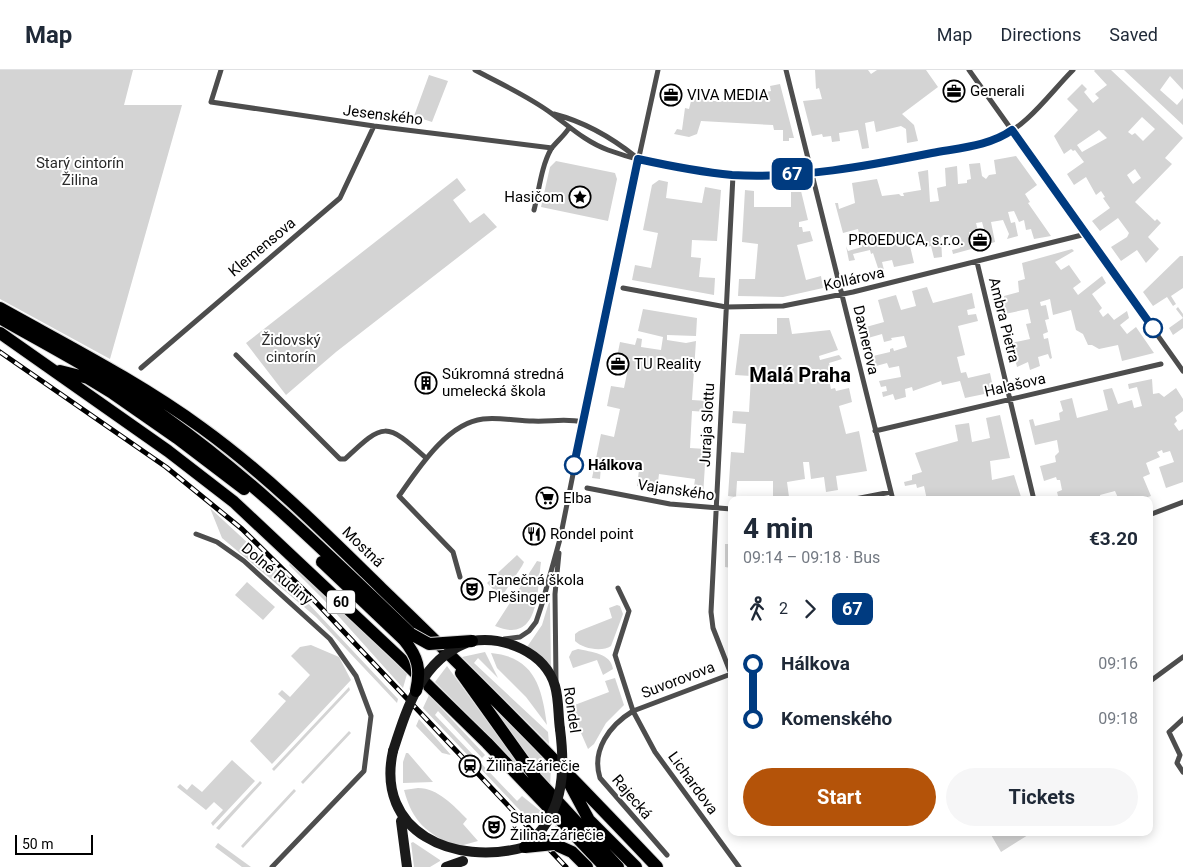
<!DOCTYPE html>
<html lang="en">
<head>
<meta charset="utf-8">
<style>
	:root { --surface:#fff; --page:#f6f6f7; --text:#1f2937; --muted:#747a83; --line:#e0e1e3; --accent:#b45309 }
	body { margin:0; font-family:Roboto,sans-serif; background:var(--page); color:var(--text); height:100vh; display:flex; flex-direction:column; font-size:19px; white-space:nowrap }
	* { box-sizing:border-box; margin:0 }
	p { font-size:16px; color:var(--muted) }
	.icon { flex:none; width:28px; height:28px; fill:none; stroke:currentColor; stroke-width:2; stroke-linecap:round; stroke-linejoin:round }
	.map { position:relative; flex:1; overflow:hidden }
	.panel { position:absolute; left:728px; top:426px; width:425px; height:340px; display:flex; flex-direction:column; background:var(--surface); border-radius:10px; box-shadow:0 2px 12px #0003 }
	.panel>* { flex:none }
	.badge { padding:0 10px; border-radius:8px; font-size:18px; line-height:32px }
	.scale { position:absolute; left:15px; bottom:12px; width:78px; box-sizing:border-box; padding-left:5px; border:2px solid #000; border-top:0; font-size:14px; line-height:18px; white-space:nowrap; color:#000; -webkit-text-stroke:4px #fff; paint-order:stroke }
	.map>.badge { position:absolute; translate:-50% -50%; box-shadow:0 0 0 2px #fff }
	.legs { display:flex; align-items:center; gap:8px; height:55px; padding:0 15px; font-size:16px }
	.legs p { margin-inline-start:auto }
	.head { display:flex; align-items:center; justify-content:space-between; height:85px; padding:0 15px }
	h1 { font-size:28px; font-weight:700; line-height:38px }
	.button { display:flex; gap:10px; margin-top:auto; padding:10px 15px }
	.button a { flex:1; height:58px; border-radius:30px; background:var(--accent); color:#fff; font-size:20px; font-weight:700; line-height:58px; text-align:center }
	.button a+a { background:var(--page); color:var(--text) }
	ul { padding:0 15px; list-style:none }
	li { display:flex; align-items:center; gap:18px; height:55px; font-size:19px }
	li i { display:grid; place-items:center; width:8px; height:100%; margin:0 6px; background:currentColor }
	li i::after { content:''; width:12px; height:12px; margin:-6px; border:4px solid; border-radius:50%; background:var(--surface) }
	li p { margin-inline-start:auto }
	li:first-child i { background:linear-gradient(#0000 50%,currentColor 0) }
	li:last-child i { background:linear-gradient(currentColor 50%,#0000 0) }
	header { display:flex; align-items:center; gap:30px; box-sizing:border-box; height:70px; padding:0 25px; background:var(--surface); border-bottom:1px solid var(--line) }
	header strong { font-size:24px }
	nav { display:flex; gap:28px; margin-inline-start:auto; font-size:18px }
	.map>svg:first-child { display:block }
</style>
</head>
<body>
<header>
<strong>Map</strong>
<nav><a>Map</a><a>Directions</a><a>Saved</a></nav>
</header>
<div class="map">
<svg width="1183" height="797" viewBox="0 0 1183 797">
	<rect width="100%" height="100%" fill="#fff"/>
	<path fill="#d4d4d4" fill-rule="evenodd" d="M0,0h133l-9,35h58l-72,254 -110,-60z
		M815,0h53l3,4 6,-4h49l12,17 -36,27 12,11 4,16 -11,2 -1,-14 -5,-3 -25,6 -2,-11 -9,2 4,25 -7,1 -4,-19 -19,3 1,8 -8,1 -1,-6 -8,1 -1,-3 -10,2 -9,-35 19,-2 -3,-11 -3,1z
		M1095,0h16l72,68 -18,20 7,6 -37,38 20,19 2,-2 4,4 -13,14 11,12 -13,14 -9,-13 -16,11 -10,-14 16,-10 2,-4 -11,-15 -18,13 -8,-10 18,-13 -7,-10 2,-1 -4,-6 -5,4 -10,-18 -12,8 -7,-11 17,-12 -9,-12 -2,1 -2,-2 -7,5 -10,-18 24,-26 -11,-11 15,-15 5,5 -3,3 9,11 6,-5 -4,-4 12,-9 -13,-14zM1142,47l13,12 -12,12 -8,-8 -3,2 -4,-3zM1099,60l8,8 -25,14 -5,-7zM1135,99l6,9 -8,6 -6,-9z
		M1124,0h59v20l-13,-14 -10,14 17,15 6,-7v27z
		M429,5l19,6 -16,41 -18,-6z
		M780,14l14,54h-5v3h-6v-11h-9l-1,-5 -72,-4 -4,13 -8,3 -15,-3 3,-5 5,1 3,-22 4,1 3,-12 28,5 23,-9 1,3 27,-5 -1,-5z
		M1016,86l21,29 -12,9 5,8 -2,1 23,33 -17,3 -3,-10 -5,1 -2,-10 -5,2 -5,-11 -6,1 3,11 4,-1 3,14 -11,3 2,-5 -6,-14 -12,2 4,20 -7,2 -6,-22 -6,1 2,8 -9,1 3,15 3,1 -22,6 -1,-4 8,-2 -1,-5 2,-1 -2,-5 -8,2 -2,-4 -8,2 1,20 -8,1 -3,-12 -5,1 -1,-3 -7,2 -2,-2 -6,2 4,17 -20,4 -2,-7 -10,2 2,8 -5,1 -6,-18 -2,1 -1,-4 -17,4 2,6 -6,1 -3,-15 2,5 14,-4 -4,-18 -15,4 -8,-30h3l1,6 16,-6 -3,-20 25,-4 5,17 17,-2 2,2h3l-1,-3 18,-3 -3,-18 10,-2 2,32 9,-1 -2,-13 9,-2 -1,-18 12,-2 1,18 9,-1v-3l4,-1 -2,-15 11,-1 2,13 4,3 3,-4 7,-1 -2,-14z
		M556,91l59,12 2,6 -9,42 -67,-14 9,-40z
		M457,108l9,12 -13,10 17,23 14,-10 13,14 -161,125 -50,43 -40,-52z
		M659,110l9,2 -2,16 36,5 3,-16 16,3 -4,51 -25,-1 -1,17 10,1 -2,19 16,1 -1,17 -82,-15 3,-15 16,3 7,-35 -15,-3 9,-45z
		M745,120l9,1v16h37v-16h10l7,29 -9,2v5h3l1,5 7,-1 3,10 -16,4 9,35 15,-4 2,12 -40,9 -45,-1 1,-17h16l3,-35 -16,-2z
		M1072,179l2,2 -19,11 6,8 8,-5 12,17 -8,6 5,7 24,-19 4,7 -14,11 10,14 -3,3 4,6 5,-4 6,7 13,-9 2,7 -9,7 7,9 9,-7 18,26 -32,8 -4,-16 -19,4 -7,-4h-4l-5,-11 -7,-4 -5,-20 -18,5 -3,-16 -10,3 1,4 5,-1 3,14 -4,1 3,12 -5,2 1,5 4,-1 4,20 -2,1 -2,-5 -10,3 2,9 -10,4 -2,-8 -11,5 -6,-24 19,-4 -4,-15 5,-1 -3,-14 -23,5 -1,-18 15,-4 -1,-11 7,-2 -3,-16z
		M1180,186h3v32l-12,8 5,8 -3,2 -6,-9 -14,9 -10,-14z
		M927,217l6,16 39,-10 3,15 -8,2 1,5 8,-1 2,7 -20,5 7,29 -8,2 4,16 5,-1 2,6 22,-5 4,19 -29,6 -5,-17 -18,4 -1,-4 -28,10 -1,-4 -7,2 1,8 -11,3 -2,-6 -10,3 -1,-5 5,-1 -1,-5 -5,1 -2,-6 22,-4 -2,-11 -10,2 -2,-5 -11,3 -3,-10 17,-4v-3l3,-1 1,3 13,-4 -3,-11 -13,2 1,2 -8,2 -2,-8 -14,4 -2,-11 18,-5 -6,-22 18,-5 5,15 15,-4 -4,-15z
		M1178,237l5,7v14l-10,7 -4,-7 14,-10 -7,-9z
		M643,239l54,9 -1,18 -29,-1v5l19,3 10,-2 -4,59 16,1v11l-16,-1 -2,37 16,1 -3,47 -10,-2 2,-15 -36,-5 -2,16 -20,-4 2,-16 -18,-3 1,-3c-9,-4 -14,-2 -21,1l-1,14 -8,-1 9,-44 13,3 6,-28 -13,-3 4,-20 13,2 6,-29 -13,-2 3,-15 15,3 2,-7 5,1 -1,8 20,3 2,-13 -25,-6z
		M777,248h12l3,16 38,-4 8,20 -19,6 1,4 19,-5 3,4 -13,4 5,20 -4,1 1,5 4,-1 1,3 13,-3 3,14 -13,4 7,28 13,-3 8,40 -31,5 2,14 -12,2 -2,-15 -13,2 -2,-17h-6l2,17 -18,3 2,15h-16v-16h-36l-1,16 -8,-1 3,-44 13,1 2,-29 -14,-1 1,-12 16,1 2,-36 -16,-1 5,-41h37z
		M1152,309l1,15 6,-1 5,4 12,-9 7,11v12l-8,6 2,4 -3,3 5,7 4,-2v53l-17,6 -7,-21 15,-5 -4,-11 -7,2 -1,-3 -5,2 3,5 -14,6 4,11 -7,3 8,19 -13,4h-19l-4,-9 -15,4 1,5h-42l-2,-8 5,-2 -2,-10h-3l-1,-3 -12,4 -4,-15 16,-4 -1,-6 4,-4 -2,-12 -22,5 -6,-25 4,-1 2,7 25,-6 -1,-7 4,-2 -3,-10 12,-3 5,20 31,-8 -5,-20 9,-2 6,16 14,-4 2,8 8,-2 -5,-19 -8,2 -1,-5z
		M1000,345l10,43 -20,3 2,19 22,-5 8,25h-95l-3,-14 -7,2 -1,-4 -11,2 -1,-4 8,-2v-5l10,-3 -7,-19 43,-12 -3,-16 14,-2 3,19 18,-4 -4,-20z
		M210,438l66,61 122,130 -1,4 -81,-86 -94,-79z
		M725,474h6v24l-6,-1z
		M517,485l7,7 -2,4 -20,30h-2l-13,-13z
		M537,491l4,1c-4,29 -1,83 -46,64z
		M291,493l116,111 -4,14 -79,-88 -35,-35z
		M247,512l28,25 -12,13 -28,-25z
		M549,532l1,1 1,64 -24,-20 15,-22z
		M617,535l3,1 3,8 -12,32c-9,6 -28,3 -36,-5v-7l4,-3 33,-13 -3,-10z
		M311,575l28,12 12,23 -79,84 -22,-23 36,-40 -8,-7 4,-4 8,7 20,-22 -19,-19 9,-9z
		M578,579c13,3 33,4 35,20l-10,6 -6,-15 -24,8 -4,-11 3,-6z
		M485,582l13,26 -20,-20 -4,5 74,69 1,12 -87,-87z
		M491,583c44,4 51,35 56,72l-21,-28 -29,-29z
		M447,596l78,107 -90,-91z
		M615,608l9,27 -18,18 -12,21 -6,5 -17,-39 1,-4 37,-14 -4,-11z
		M349,617l1,3 -76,81 -2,-2z
		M429,625l56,60 -3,3 -44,-47 -3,4 82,86 5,-5 20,16 -9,12 -110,-116z
		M485,628l66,67 -1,22z
		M419,649l32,36 -9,-2 -26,-27z
		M349,661l2,2 -48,51 -2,-2z
		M406,683h2l25,29 -30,1v-21z
		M232,690l23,21 -42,45 -2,-3 12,-13 -9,-8 -8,8 -29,-23 3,-3 7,6 5,-6 10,8z
		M260,711l2,2 -43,47 -3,-2z
		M418,718c20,0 36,18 49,31l-4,5 15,17 -22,6c-30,-15 -43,-24 -52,-57z
		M294,719l2,2 -53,57 -2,-2z
		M556,755l16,18 -9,-5 -15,-2z
		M990,763h37l1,2 -27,17z
		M413,772l27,18v1l-10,6h-16l-3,-24z
		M218,773l33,24h-9l-27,-20z"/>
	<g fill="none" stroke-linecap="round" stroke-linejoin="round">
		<g stroke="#dbdbdb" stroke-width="14">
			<path id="primary" d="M0,238c68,38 139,74 202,120 65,47 122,104 179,160 95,91 186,184 276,279
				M0,248c56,32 114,62 166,100 89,63 166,141 245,216
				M0,263l168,118 66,51 165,155 88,86 118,124
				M60,301l28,7 23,14 66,46 67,51
				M322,492l82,78
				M461,603l75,105 82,89
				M566,707l23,43 47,47
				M554,774l18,8 15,15"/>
		</g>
		<path stroke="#4d4d4d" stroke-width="5" d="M221,0l-10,32 163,24 178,22
			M475,0c26,14 53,26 76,43 19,14 35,29 57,37 64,23 135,29 202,23 24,-2 48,-7 71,-11 39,-6 78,-12 115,-23 31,-12 54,-46 77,-69
			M786,0l107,430
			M969,0l214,301
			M554,44c31,8 57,23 82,43
			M534,140c5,-19 7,-43 17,-61 5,-7 13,-13 18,-21
			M977,192l57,238
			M623,218l103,19 57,-1 70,-14 233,-58
			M236,285l104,104h5c39,-37 41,-37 81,-1
			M141,298l199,-170 34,-72
			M875,361l286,-67
			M587,418l83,16 61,5
			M850,430l41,-8
			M1149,445l34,-13
			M196,464l21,8 27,19 86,78 26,37 15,40 -7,55 -92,96
			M460,507l-7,-25 -54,-56c19,-27 48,-73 84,-77 16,-2 34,2 50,2 17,1 32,-3 50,1
			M618,518l11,23 -14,44 18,56 22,41 84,115
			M504,569l16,-2 9,-6 7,-9 6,-18 18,-65 51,-254 47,-215
			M731,604l-18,-46 -2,-16 22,-437
			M556,611l-1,-87 4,-41
			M1149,612l34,-25
			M1183,649l-14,13 11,23 -3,8 6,9
			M667,785l-67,-77c-9,-28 10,-53 33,-67l98,-37"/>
		<path stroke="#1a1a1a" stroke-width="10" d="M472,571c32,-5 73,11 83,45 4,14 3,29 5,43
			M393,681c-18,81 61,116 132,96
			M401,751l6,46
			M446,797l17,-6"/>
		<use href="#primary" stroke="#000" stroke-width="12"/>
		<g stroke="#000" stroke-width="5">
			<path id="rail" d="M0,282l166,115 76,62 69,68 255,270"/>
		</g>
		<use href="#rail" stroke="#fff" stroke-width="3" stroke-dasharray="9" stroke-linecap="butt"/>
		<g stroke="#dbdbdb" stroke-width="14" stroke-linecap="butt">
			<path id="primary-bridge" d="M411,564l18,10 43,-3
				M404,570c14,17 17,29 12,51
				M525,777l29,-3"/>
		</g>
		<path stroke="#1a1a1a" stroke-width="10" d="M393,681c14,-43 28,-90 73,-108
			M525,777c38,-32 41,-71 35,-118"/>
		<use href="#primary-bridge" stroke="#000" stroke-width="12"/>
	</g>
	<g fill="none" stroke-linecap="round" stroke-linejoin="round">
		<g stroke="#fff" stroke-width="11">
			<path id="line-1" d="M574,395l64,-306c32,7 62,13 94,16 67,4 135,-9 200,-22 26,-5 58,-7 80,-23l141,198"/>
		</g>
		<use href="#line-1" stroke="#003b80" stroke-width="8"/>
	</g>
	<defs>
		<g id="office-ring" transform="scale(1.125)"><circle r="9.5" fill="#fff" stroke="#000" stroke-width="1.5"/><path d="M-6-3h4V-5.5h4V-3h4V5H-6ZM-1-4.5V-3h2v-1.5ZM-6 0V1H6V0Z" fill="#000"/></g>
		<g id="sight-ring" transform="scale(1.125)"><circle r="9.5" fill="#fff" stroke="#000" stroke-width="1.5"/><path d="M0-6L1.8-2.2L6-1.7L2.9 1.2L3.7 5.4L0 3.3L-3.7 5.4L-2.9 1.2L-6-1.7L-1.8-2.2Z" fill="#000"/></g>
		<g id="building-ring" transform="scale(1.125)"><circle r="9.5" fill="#fff" stroke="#000" stroke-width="1.5"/><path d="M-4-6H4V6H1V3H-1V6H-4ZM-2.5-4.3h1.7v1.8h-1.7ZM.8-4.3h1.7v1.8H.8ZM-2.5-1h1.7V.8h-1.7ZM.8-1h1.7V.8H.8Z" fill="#000"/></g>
		<g id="supermarket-ring" transform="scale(1.125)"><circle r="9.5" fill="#fff" stroke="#000" stroke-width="1.5"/><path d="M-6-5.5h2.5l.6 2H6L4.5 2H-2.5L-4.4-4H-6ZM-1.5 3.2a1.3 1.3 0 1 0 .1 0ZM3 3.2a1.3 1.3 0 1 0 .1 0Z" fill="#000"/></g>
		<g id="restaurant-ring" transform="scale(1.125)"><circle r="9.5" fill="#fff" stroke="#000" stroke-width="1.5"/><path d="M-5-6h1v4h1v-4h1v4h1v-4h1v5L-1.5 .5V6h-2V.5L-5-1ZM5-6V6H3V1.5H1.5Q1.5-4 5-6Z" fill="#000"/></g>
		<g id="theatre-ring" transform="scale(1.125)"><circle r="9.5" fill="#fff" stroke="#000" stroke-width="1.5"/><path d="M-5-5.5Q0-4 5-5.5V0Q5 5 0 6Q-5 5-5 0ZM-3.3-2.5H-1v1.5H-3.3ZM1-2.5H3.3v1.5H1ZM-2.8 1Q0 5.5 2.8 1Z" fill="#000"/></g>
		<g id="station-ring" transform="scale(1.125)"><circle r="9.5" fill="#fff" stroke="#000" stroke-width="1.5"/><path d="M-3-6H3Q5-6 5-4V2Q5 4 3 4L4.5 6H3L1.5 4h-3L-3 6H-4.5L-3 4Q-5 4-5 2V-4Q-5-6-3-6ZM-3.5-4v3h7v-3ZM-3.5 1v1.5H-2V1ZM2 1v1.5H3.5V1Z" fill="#000"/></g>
	</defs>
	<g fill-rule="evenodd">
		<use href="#office-ring" x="954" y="21"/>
		<use href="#office-ring" x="671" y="25"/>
		<use href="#sight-ring" x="580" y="127"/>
		<use href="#office-ring" x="980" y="170"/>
		<use href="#office-ring" x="618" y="294"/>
		<use href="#building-ring" x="426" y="313"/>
		<use href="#supermarket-ring" x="547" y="428"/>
		<use href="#restaurant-ring" x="534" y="464"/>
		<use href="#theatre-ring" x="472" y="519"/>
		<use href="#station-ring" x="470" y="696"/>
		<use href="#theatre-ring" x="494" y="757"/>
	</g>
	<g fill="#fff" stroke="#003b80" stroke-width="2.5">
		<circle cx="1153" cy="258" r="9"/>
		<circle cx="574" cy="395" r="9"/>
	</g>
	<g text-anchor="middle" stroke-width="4" stroke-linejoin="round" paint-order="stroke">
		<rect fill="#fff" stroke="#4c4c4c" stroke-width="1" x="327" y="520.5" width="28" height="23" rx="4"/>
		<g font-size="14" font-weight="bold" fill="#000">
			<text x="341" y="537">60</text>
		</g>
		<g font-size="15" fill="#000" stroke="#fff" text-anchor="start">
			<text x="970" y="26">Generali</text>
			<text x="687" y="30">VIVA MEDIA</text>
			<text x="564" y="132" text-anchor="end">Hasičom</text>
			<text x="964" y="175" text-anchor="end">PROEDUCA, s.r.o.</text>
			<text x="634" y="299">TU Reality</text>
			<text x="442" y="309">Súkromná stredná<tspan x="442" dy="17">umelecká škola</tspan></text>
			<text x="563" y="433">Elba</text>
			<text x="550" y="469">Rondel point</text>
			<text x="488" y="515">Tanečná škola<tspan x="488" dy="17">Plešinger</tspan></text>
			<text x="486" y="701">Žilina-Záriečie</text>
			<text x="510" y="753">Stanica<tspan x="510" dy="17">Žilina-Záriečie</tspan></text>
		</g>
		<g font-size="15" fill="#000" stroke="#fff">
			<text transform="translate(383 45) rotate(7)" y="5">Jesenského</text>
			<text transform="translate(262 177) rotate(-40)" y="5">Klemensova</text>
			<text transform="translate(854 209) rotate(-13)" y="5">Kollárova</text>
			<text transform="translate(1004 250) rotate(76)" y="5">Ambra Pietra</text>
			<text transform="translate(866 270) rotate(77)" y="5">Daxnerova</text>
			<text transform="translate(1015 315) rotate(-13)" y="5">Halašova</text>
			<text transform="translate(707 355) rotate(-87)" y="5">Juraja Slottu</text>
			<text transform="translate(676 420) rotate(8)" y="5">Vajanského</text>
			<text transform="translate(363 477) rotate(44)" y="5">Mostná</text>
			<text transform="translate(277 504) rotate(40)" y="5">Dolné Rudiny</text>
			<text transform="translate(678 610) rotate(-21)" y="5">Suvorovova</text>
			<text transform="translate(572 640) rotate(82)" y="5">Rondel</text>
			<text transform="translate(693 713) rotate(54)" y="5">Lichardova</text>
			<text transform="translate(632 727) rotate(50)" y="5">Rajecká</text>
		</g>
		<g font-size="15" fill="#2b2b2b" stroke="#fff">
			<text x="80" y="98">Starý cintorín<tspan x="80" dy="17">Žilina</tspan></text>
			<text x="291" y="275">Židovský<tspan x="291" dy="17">cintorín</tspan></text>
		</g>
		<g font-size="15" font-weight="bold" fill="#000" stroke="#fff" text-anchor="start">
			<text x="588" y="400">Hálkova</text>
		</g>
		<g font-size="20" font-weight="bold" fill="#000" stroke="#fff">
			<text x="800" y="312">Malá Praha</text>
		</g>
	</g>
</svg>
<div class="scale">50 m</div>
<b class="badge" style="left:792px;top:104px;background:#003b80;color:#fff">67</b>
<section class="panel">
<div class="head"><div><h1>4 min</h1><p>09:14 – 09:18 · Bus</p></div><b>€3.20</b></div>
<div class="legs"><svg class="icon" aria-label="walk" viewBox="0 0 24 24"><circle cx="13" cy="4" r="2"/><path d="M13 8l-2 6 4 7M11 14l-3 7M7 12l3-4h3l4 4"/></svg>2<svg class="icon" aria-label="forward" viewBox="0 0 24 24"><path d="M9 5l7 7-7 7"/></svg><b class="badge" style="background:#003b80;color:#fff">67</b></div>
<ul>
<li><i style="color:#003b80"></i><b>Hálkova</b><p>09:16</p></li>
<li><i style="color:#003b80"></i><b>Komenského</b><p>09:18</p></li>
</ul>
<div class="button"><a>Start</a><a>Tickets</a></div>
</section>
</div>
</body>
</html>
